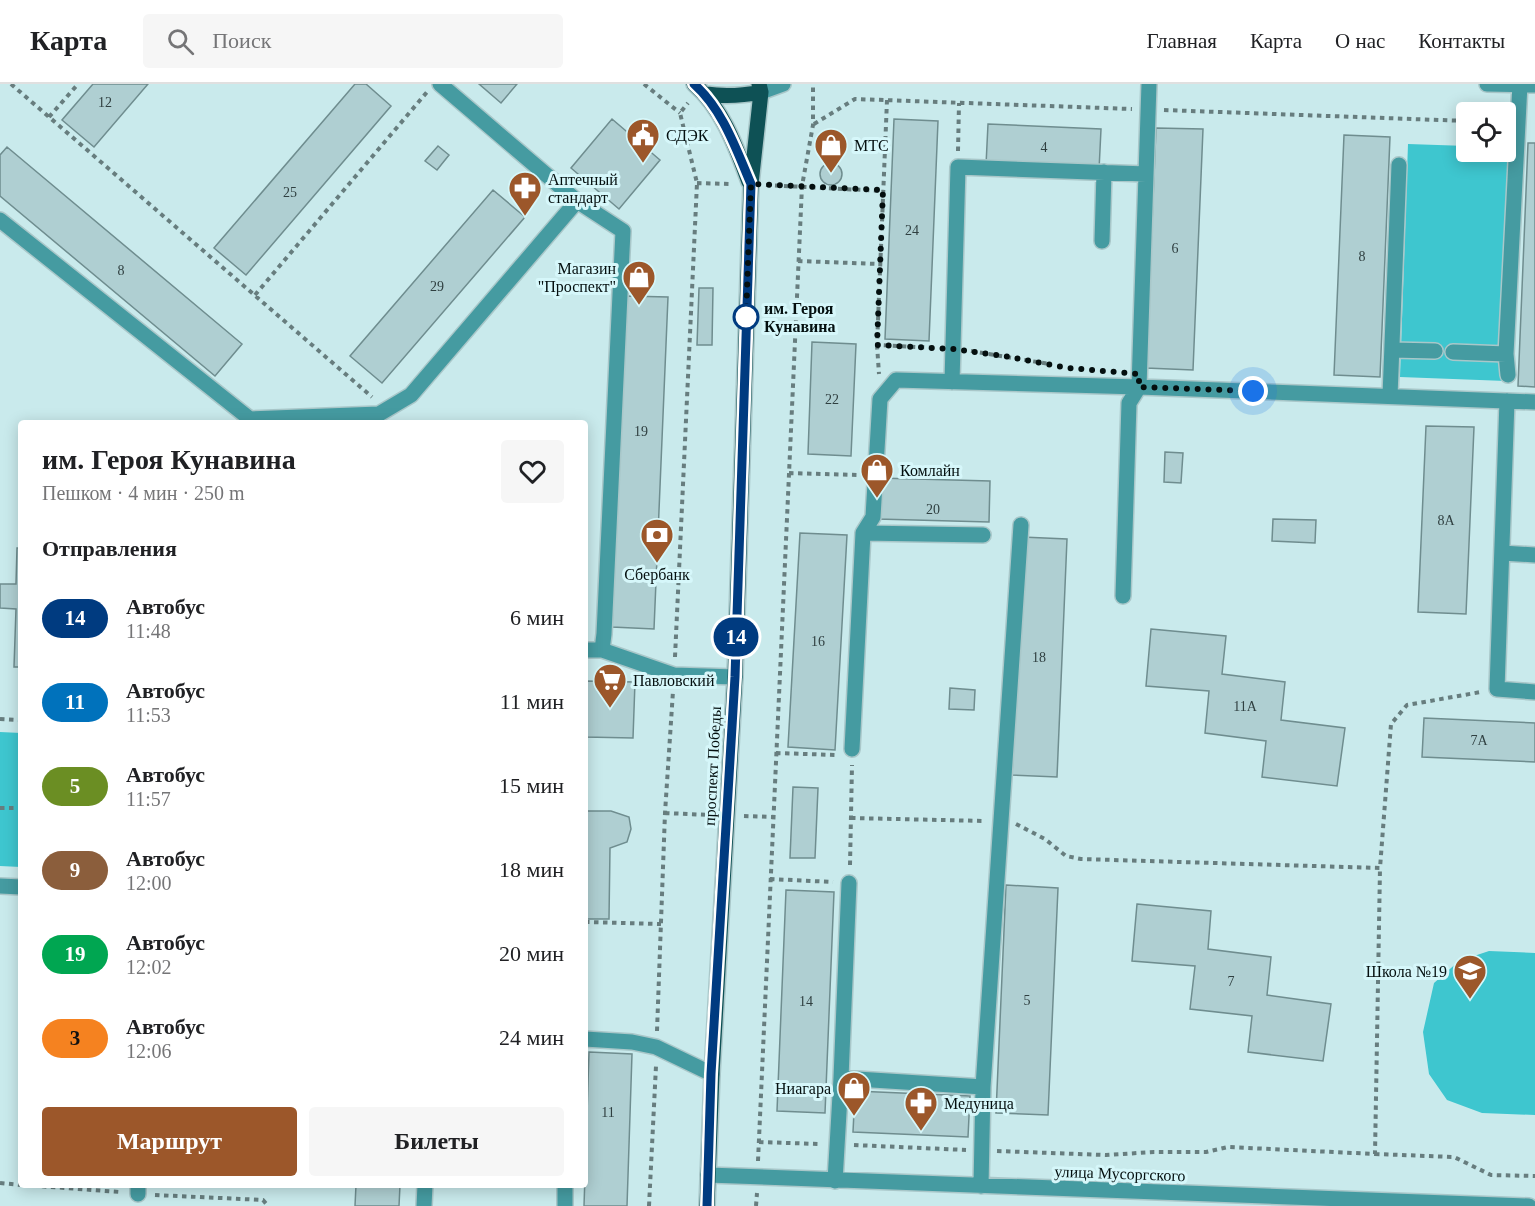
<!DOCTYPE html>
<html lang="ru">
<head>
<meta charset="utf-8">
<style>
	:root { --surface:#fff; --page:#f6f6f6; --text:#202124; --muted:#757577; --line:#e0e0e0; --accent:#9c572a }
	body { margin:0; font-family:"Times New Roman",serif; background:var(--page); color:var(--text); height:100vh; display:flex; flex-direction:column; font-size:22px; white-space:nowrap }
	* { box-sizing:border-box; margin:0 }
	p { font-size:20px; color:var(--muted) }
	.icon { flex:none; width:33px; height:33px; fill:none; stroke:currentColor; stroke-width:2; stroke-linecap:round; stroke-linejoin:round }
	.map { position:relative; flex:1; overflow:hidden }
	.sheet { position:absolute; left:18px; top:336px; width:570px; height:768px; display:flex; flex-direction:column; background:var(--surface); border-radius:6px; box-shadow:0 3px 15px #0003 }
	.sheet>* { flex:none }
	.badge { padding:0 12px; border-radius:20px; font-size:21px; line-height:39px }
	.buttons { position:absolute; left:1456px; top:18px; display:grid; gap:12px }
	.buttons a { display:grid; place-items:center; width:60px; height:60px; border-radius:6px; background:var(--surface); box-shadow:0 3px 15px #0003; font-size:30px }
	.you { position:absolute; width:30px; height:30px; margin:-15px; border:4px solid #fff; border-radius:50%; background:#1a73e8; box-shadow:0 0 0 9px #1a73e833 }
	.map>.badge { position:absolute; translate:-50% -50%; box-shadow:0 0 0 3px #fff }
	h2 { padding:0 24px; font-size:22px; line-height:54px }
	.round { display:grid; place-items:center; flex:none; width:63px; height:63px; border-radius:6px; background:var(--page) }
	.summary { display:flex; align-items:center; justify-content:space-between; height:102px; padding:0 24px }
	h1 { font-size:28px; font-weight:700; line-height:45px }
	.cta { display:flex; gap:12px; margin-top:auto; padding:12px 24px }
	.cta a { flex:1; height:69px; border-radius:6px; background:var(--accent); color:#fff; font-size:24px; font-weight:700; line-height:69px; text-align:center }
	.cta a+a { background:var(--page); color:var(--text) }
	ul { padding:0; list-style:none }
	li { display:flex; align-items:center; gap:18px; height:84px; padding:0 24px }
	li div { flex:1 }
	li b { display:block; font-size:22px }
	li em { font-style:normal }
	li .badge { min-width:66px; font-weight:700; text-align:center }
	header { display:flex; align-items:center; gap:36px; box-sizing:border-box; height:84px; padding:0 30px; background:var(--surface); border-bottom:2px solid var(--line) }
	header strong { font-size:28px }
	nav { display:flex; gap:33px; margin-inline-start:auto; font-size:21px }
	.search { width:420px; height:54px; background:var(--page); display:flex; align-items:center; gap:15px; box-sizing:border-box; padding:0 21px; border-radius:6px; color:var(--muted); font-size:22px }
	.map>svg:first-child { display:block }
</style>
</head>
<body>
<header>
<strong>Карта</strong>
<div class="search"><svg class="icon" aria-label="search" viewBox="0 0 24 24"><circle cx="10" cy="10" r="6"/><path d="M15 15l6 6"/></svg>Поиск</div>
<nav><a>Главная</a><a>Карта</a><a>О нас</a><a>Контакты</a></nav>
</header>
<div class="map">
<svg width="1535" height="1122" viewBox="0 0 1535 1122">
	<rect width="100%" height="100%" fill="#c9eaec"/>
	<path fill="#3ec6cf" d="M1408,60l59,2v6h39v-5l8,1 -8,233 -106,-4z
		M0,648l21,1v134l-21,-1z
		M1489,867l46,2v162l-53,-2 -35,-13 -18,-26 -6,-42 11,-49 25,-22z"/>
	<path fill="#afcfd2" stroke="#6f8d8f" stroke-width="1.5" d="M93,0h55l-54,63 -32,-27z
		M355,0h11l25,22 -145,169 -32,-27z
		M479,0h38l-16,19z
		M612,35l48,41 -41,49 -48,-41z
		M894,35l44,2 -9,220 -44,-2z
		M988,40l113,5 -2,41 -113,-5z
		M1156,44l47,1 -10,241 -47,-2z
		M1344,51l46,2 -10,240 -46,-2z
		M1528,59h7v244l-17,-1z
		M438,62l11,9 -12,15 -12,-9z
		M7,63l235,197 -27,32 -215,-180v-41z
		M820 90a11 11 0 1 1 22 0a11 11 0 1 1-22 0Z
		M493,106l32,27 -143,166 -32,-27z
		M699,204h14l-1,57h-15z
		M626,212l42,1 -14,332 -42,-2z
		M812,258l44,2 -5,112 -43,-2z
		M1426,342l48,1 -8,187 -48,-2z
		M1165,368l18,1 -2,30 -17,-1z
		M878,394l112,3 -1,41 -112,-3z
		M1273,435l43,1 -1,23 -43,-2z
		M800,449l47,2 -12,215 -47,-3z
		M1022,453l45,2 -10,238 -45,-2z
		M17,464h4v119h-7l2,-58 -16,-1v-24h16z
		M1151,545l75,7 -4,38 63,8 -4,38 64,8 -8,58 -75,-9 4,-36 -61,-8 4,-42 -63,-5z
		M585,597l50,1 -2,56 -48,-1z
		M950,604l25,2 -1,20 -25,-1z
		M1424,634l111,5v39l-113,-5z
		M793,703l25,1 -3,70h-25z
		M585,727h26l18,6 2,12 -4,13 -17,6 -1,71h-24z
		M1006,801l52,3 -10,227 -52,-2z
		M786,806l48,2 -9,221 -48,-2z
		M1137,820l74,7 -3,38 63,8 -4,38 64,9 -8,57 -75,-9 4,-36 -62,-7 5,-43 -63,-5z
		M589,968l43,2 -5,152h-43z
		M21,996v63h-2z
		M855,1007l115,5 -2,41 -115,-5z
		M356,1101h44l-1,21h-44z"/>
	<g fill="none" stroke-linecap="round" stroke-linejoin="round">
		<g stroke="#a9c7c9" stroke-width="18">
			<path id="minor" d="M440,0l137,117 46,30 -19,403 -2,16
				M1487,0l48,1
				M761,8l22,-8
				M0,136l250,199 129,-5 32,-19 166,-194
				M1102,157l2,-69
				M1392,266l43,1
				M1453,268l53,2
				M1508,291l-2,-21 14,-270
				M952,298l6,-215 188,7
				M1390,312l9,-231
				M1507,317l-10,288 38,3
				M863,449l120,2
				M1502,469l33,2
				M1123,512l6,-193 10,-16 396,15
				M585,566h17l72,25 61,2
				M852,665l11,-216 10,-16 7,-118 16,-19 243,7 10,-303
				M0,802l21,1
				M585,955l47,3 24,5 56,27
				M841,994l8,-195
				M708,1091l821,31
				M835,1097l6,-103 142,9
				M981,1102l2,-99 38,-562
				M138,1110v-9
				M424,1122l1,-21
				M565,1122v-21"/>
		</g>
		<g stroke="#a9c7c9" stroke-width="18">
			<path id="major" d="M694,0c29,25 42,63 55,98
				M706,10c19,3 35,2 55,-2
				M707,1122l5,-132 23,-397 16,-493 10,-92 -2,-8"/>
		</g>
		<path stroke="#677d7e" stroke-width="4" stroke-dasharray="4.5 4.5" stroke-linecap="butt" d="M11,0l361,313
			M644,0l36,29
			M887,16l-10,245 60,3
			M1164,26l303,11
			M49,33l29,-33
			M814,40l41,-25 277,10
			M958,67l1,-48
			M697,99l35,1
			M766,101l117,6
			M798,177l82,3
			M255,211l172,-203
			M877,261l2,29
			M971,267l78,13
			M789,389l71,2
			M675,573l22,-474 -17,-70 8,-10
			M0,635l21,1
			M776,669l59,2
			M0,724h21
			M665,729l45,2
			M744,732l29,1
			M851,734l134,3
			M1016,740l29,15 21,17 15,3 299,9 11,-144 16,-19 74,-13
			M850,781l2,-100
			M770,795l63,3
			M585,838l76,2
			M657,947l8,-218 8,-122
			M759,1058l60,2
			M854,1061l112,5
			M997,1067l109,4 48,-3h52l22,-5 147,7 5,-286
			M1375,1070l79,3 37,18 44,1
			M758,1077l44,-975 11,-61v-41
			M0,1099l21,2
			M24,1101l96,7
			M155,1111l108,5 5,6
			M649,1122l7,-140
			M756,1122l1,-13"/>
		<use href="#minor" stroke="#459ba1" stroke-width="15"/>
		<use href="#major" stroke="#0e5155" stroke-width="15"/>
	</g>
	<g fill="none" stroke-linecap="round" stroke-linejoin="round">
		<g stroke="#fff" stroke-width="14">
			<path id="line" d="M694,0c29,26 42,65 57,100l-16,493 -24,397 -4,132"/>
		</g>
		<use href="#line" stroke="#003b80" stroke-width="9"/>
		<path stroke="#040f0f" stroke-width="6" stroke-dasharray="0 10.8" d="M746,233l5,-133 132,6 -6,155 76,4 57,8 58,11 71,6v13l114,4"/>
	</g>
	<defs>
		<g id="civic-pin" transform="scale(1.725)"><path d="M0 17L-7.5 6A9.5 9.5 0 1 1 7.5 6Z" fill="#9c572a" stroke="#d6f7fa"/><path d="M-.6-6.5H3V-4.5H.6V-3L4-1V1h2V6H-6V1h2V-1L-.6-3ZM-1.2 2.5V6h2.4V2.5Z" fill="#fff"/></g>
		<g id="shop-pin" transform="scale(1.725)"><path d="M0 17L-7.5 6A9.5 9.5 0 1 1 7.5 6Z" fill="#9c572a" stroke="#d6f7fa"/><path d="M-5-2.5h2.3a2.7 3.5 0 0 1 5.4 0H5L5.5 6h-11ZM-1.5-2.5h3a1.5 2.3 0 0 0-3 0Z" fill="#fff"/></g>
		<g id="pharmacy-pin" transform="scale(1.725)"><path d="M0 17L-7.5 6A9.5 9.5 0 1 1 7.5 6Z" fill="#9c572a" stroke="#d6f7fa"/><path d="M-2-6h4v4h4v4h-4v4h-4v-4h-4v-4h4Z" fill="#fff"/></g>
		<g id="bank-pin" transform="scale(1.725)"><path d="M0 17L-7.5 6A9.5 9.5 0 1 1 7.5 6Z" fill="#9c572a" stroke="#d6f7fa"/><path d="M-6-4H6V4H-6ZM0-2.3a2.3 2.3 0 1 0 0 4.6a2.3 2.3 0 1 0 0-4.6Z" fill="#fff"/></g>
		<g id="supermarket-pin" transform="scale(1.725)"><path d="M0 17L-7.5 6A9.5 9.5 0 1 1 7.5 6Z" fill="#9c572a" stroke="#d6f7fa"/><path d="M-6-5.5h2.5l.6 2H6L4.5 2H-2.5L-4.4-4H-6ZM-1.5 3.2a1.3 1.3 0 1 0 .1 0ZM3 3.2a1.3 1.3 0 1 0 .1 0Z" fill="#fff"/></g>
		<g id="school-pin" transform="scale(1.725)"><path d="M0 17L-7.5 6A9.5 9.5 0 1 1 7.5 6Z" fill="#9c572a" stroke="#d6f7fa"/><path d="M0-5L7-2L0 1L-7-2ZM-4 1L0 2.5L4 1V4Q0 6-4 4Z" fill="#fff"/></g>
	</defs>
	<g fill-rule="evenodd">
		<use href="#civic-pin" x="643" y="51"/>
		<use href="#shop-pin" x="831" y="61"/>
		<use href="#pharmacy-pin" x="525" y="104"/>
		<use href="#shop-pin" x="639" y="193"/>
		<use href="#shop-pin" x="877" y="386"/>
		<use href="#bank-pin" x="657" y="451"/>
		<use href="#supermarket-pin" x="610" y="596"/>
		<use href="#school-pin" x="1470" y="887"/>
		<use href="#shop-pin" x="854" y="1004"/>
		<use href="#pharmacy-pin" x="921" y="1019"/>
	</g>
	<circle fill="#fff" stroke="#003b80" stroke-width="3" cx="746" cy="233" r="12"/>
	<g text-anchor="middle" stroke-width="6" stroke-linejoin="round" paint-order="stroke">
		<g font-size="14" fill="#2f3f40">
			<text x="105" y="23">12</text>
			<text x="1044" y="68">4</text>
			<text x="290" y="113">25</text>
			<text x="912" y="151">24</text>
			<text x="1175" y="169">6</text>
			<text x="1362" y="177">8</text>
			<text x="121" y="191">8</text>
			<text x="437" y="207">29</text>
			<text x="832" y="320">22</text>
			<text x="641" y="352">19</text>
			<text x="933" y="430">20</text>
			<text x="1446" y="441">8А</text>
			<text x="818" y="562">16</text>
			<text x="1039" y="578">18</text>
			<text x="1245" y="627">11А</text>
			<text x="1479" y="661">7А</text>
			<text x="1231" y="902">7</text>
			<text x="1027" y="921">5</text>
			<text x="806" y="922">14</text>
			<text x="608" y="1033">11</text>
		</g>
		<g font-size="16" fill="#040f0f" stroke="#d6f7fa" text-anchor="start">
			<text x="666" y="57">СДЭК</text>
			<text x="854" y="67">МТС</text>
			<text x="548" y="101">Аптечный<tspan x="548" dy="18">стандарт</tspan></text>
			<text x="616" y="190" text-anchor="end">Магазин<tspan x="616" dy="18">"Проспект"</tspan></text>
			<text x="900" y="392">Комлайн</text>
			<text x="657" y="496" text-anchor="middle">Сбербанк</text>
			<text x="633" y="602">Павловский</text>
			<text x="1447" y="893" text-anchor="end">Школа №19</text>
			<text x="831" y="1010" text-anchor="end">Ниагара</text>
			<text x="944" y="1025">Медуница</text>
		</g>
		<g font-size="16" font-weight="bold" fill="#040f0f" stroke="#d6f7fa" text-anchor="start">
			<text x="764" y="230">им. Героя<tspan x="764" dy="18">Кунавина</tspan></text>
		</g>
		<g font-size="16" fill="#040f0f" stroke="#d6f7fa">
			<text transform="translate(712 682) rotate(-87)" y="6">проспект Победы</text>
			<text transform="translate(1120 1089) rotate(2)" y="6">улица Мусоргского</text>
		</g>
	</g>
</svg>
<div class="buttons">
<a><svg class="icon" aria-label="locate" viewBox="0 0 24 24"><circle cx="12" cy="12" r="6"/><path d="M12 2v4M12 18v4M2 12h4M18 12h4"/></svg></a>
</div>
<div class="you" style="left:1253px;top:307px"></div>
<b class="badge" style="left:736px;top:553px;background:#003b80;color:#fff">14</b>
<section class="sheet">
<div class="summary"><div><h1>им. Героя Кунавина</h1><p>Пешком · 4 мин · 250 m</p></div><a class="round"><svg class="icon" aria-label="heart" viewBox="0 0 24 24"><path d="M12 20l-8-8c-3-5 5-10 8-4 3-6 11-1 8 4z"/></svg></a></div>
<h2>Отправления</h2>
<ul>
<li><span class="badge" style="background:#003b80;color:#fff">14</span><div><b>Автобус</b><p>11:48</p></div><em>6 мин</em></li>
<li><span class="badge" style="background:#0072bc;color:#fff">11</span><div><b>Автобус</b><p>11:53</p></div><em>11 мин</em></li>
<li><span class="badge" style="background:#6b8e23;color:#fff">5</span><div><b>Автобус</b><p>11:57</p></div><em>15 мин</em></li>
<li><span class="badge" style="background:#8b5e3c;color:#fff">9</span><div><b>Автобус</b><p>12:00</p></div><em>18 мин</em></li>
<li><span class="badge" style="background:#00a651;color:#fff">19</span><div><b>Автобус</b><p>12:02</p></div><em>20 мин</em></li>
<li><span class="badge" style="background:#f58220;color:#111">3</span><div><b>Автобус</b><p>12:06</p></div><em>24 мин</em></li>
</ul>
<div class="cta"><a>Маршрут</a><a>Билеты</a></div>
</section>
</div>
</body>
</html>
